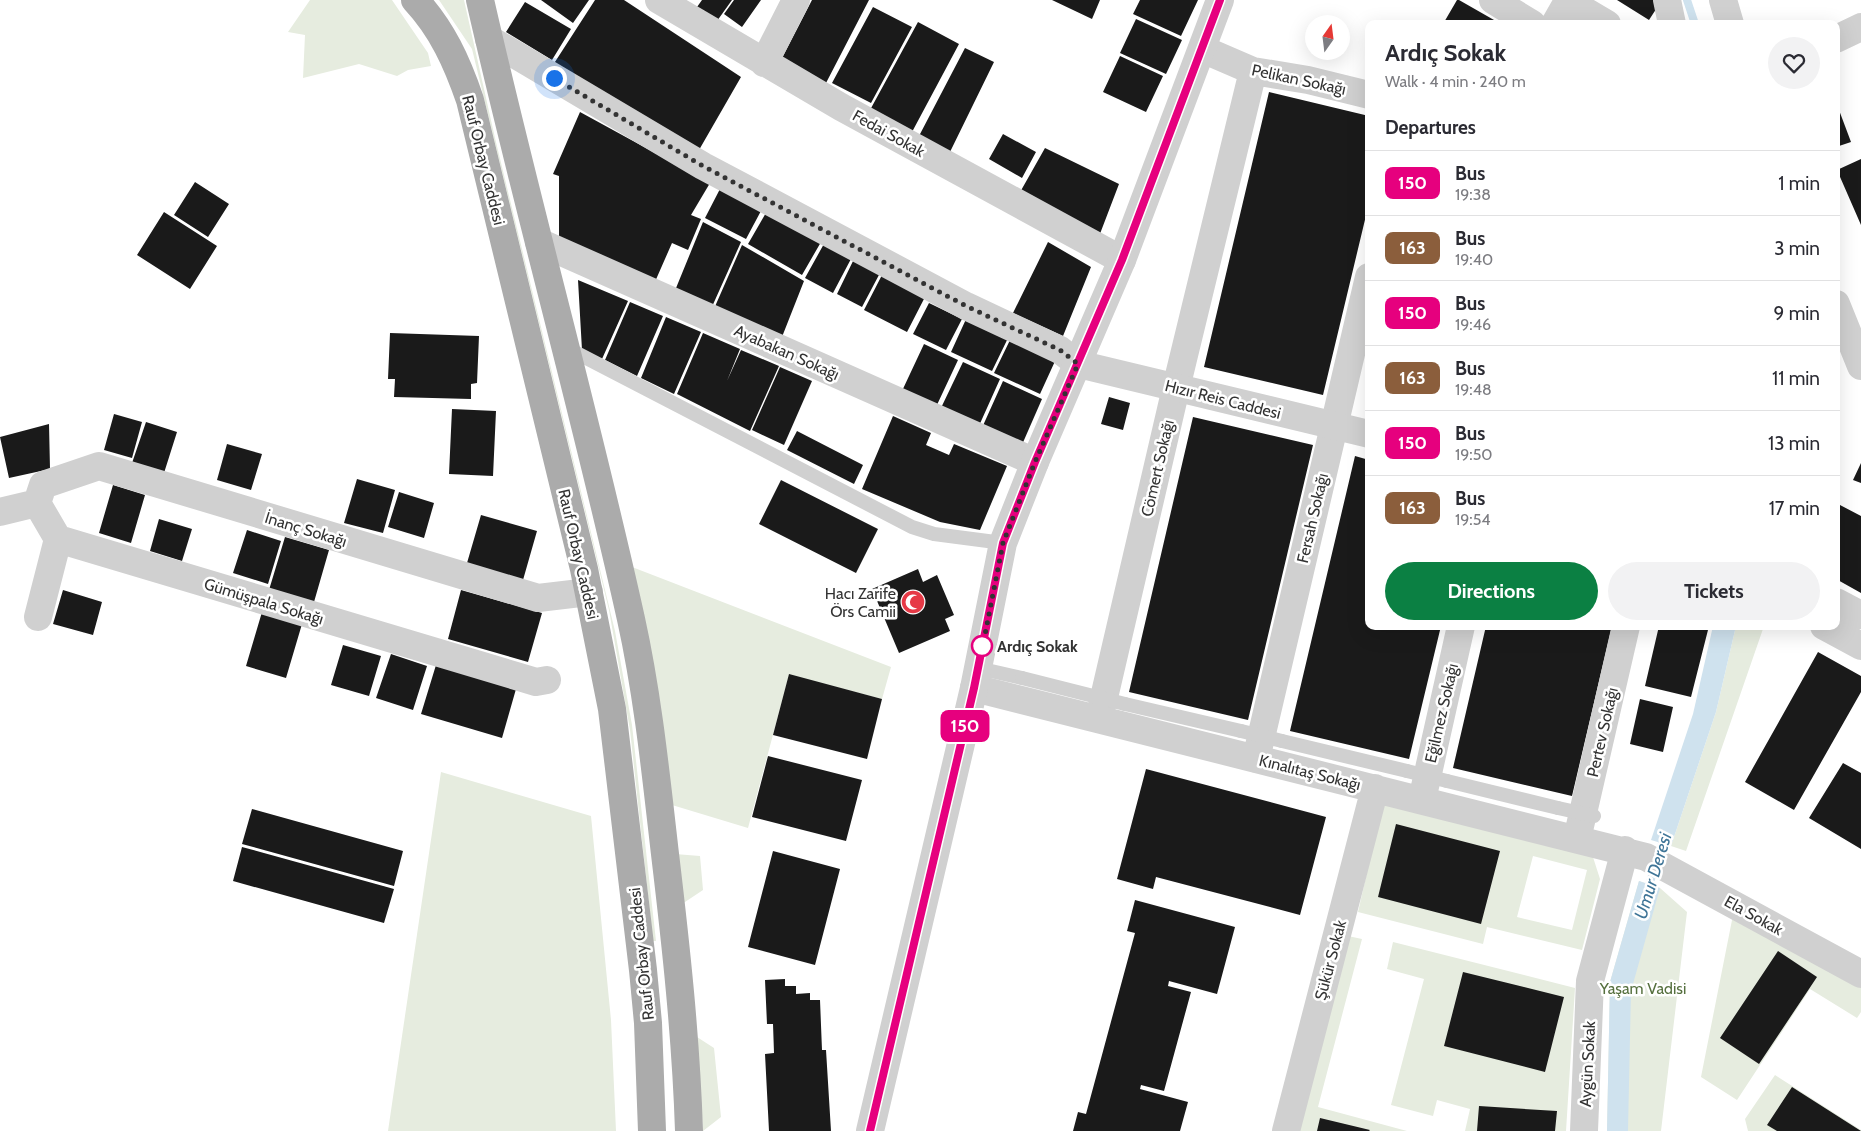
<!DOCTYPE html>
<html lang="en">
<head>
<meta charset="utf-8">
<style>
	:root { --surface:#fff; --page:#f2f2f3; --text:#2b2b33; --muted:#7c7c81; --line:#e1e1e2; --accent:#0b8043 }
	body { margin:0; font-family:Cabin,sans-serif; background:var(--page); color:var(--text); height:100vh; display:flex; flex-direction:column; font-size:19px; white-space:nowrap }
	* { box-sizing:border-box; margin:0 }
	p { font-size:16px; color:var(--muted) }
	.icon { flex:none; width:28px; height:28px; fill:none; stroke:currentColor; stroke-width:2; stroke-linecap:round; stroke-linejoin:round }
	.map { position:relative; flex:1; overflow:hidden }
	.details { position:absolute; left:1365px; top:20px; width:475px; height:610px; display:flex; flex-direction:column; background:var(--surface); border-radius:10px; box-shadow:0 5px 20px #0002 }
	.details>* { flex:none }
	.badge { padding:0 10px; border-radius:8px; font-size:18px; line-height:32px }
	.needle { width:32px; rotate:14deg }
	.fabs { position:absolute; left:1305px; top:15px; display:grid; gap:10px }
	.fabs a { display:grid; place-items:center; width:45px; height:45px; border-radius:50%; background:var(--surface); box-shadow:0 5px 20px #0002; font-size:25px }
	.you { position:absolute; width:25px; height:25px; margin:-12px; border:4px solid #fff; border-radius:50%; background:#1a73e8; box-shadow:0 0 0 8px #1a73e833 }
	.map>.badge { position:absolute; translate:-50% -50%; box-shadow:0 0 0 2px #fff }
	h2 { padding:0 20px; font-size:19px; line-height:45px }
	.round { display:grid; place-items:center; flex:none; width:52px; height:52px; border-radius:26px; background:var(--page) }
	.head { display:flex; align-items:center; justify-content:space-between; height:85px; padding:0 20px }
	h1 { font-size:24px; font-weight:700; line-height:38px }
	.primary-button { display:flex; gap:10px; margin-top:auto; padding:10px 20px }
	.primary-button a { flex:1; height:58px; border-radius:30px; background:var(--accent); color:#fff; font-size:20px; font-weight:700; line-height:58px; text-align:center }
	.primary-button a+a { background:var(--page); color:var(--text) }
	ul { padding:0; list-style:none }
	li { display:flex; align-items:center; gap:15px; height:65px; padding:0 20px; border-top:1px solid var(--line) }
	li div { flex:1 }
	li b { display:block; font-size:19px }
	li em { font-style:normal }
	li .badge { min-width:55px; font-weight:700; text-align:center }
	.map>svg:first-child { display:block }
</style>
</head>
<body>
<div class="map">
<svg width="1861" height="1131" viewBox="0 0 1861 1131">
	<rect width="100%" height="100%" fill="#fff"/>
	<path fill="#e6ecdf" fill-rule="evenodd" d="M310,0h82l36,53 3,13 -23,4 -11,6 -38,-12 -56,14 2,-43 -17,-3z
		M439,0h25l31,138 120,493 17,94 24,216h-3l-23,-211 -21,-120 -137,-561z
		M632,567l259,100 -9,32 -93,-24 -41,153 -76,-23z
		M1736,626h28l-78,225 -15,-5 45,-134z
		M441,772l150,44 20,204 5,111h-228z
		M1383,802l209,52 8,25 -18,71 -95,-23 -4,17 -125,-32zM1533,856l54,14 -15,60 -55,-13z
		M675,854l25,2 3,34 -21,14z
		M1639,881l21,7 27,24 -26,219h-54l3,-149z
		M1733,915l128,69v28l-4,6 -47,-29 -73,111 -36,-23z
		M1348,936l14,3 -44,168 89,24h-109z
		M1393,942l182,46 -9,143h-101l5,-22 -33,-9 -4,16 -42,-11 33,-126 -37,-10z
		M697,1037l17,11 7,69 -18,14z
		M1775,1075l86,55v1h-113l-3,-12z"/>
	<path fill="#cfe2ee" d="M1713,626h23l-20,86 -45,134 -20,-6 42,-126z
		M1639,881l21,7 -29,103 -3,140h-21l3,-149z"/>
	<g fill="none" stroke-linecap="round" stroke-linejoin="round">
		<path stroke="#cfe2ee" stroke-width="8" d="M1687,0l8,24
			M1647,892l18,-58"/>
	</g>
	<path fill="#1a1a1a" d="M541,0h48l-16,23z
		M595,0h29l117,77 -42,73 -146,-85z
		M702,0h30l-15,21 -20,-14z
		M734,0h27l-19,27 -18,-13z
		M812,0h57l-43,83 -45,-23z
		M1052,0h48l-8,19z
		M1140,0h58l-17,36 -48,-22z
		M1457,0h2l42,24h-58z
		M1617,0h45l-13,20z
		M525,2l46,27 -19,31 -46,-28z
		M873,7l39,20 -41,76 -39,-20z
		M1136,19l46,21 -16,34 -46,-21z
		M918,22l41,22 -47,88 -42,-22z
		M965,48l29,14 -45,92 -30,-18z
		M1120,56l43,20 -17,36 -43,-20z
		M1269,92l100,24v87l-46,192 -119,-28z
		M1836,102l15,40 -15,5z
		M580,112l130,71 -19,32 10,4 -13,31 -16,-7 -18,41 -95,-40v-68l-6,-2z
		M1003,134l33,18 -14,26 -33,-19z
		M1045,148l74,36 -21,55 -79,-45z
		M1861,159v66l-24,-55z
		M195,182l34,22 -21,33 -34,-22z
		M721,187l41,22 -16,30 -41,-21z
		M767,211l54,31 -19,33 -54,-31z
		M164,212l53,34 -27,43 -53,-34z
		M703,222l38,20 -30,67 -37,-16z
		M825,242l27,15 -19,36 -28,-15z
		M1048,242l43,25 -28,69 -50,-23z
		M742,245l62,36 -24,61 -67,-31z
		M854,259l26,14 -18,34 -25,-13z
		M882,275l43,22 -18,35 -43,-22z
		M578,280l50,21 -26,58 -20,-9z
		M630,302l33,14 -26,60 -32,-16z
		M929,303l33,16 -16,31 -33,-16z
		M666,317l35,15 -27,62 -33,-16z
		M967,317l42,19 -17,35 -41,-19z
		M390,333l89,3 -2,47 -6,1v15l-77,-2 1,-18h-7z
		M703,333l37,16 -13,32 14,-31 38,16 -29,65 -73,-37z
		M1011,338l45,21 -16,35 -46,-21z
		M924,344l34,16 -22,47 -34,-16z
		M963,362l37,17 -22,49 -38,-18z
		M780,367l32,14 -28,64 -32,-15z
		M1003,381l39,18 -21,48 -40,-17z
		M1109,397l21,6 -7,27 -22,-6z
		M452,409l44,2 -3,65 -44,-2z
		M114,414l28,8 -10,36 -28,-8z
		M893,416l38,17 -5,12 23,10 5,-11 53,22 -27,64 -40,-8 -78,-33z
		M1193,417l120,28 -65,275 -119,-28z
		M146,422l31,10 -13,41 -32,-10z
		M49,424l1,45 -41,9 -9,-41z
		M797,431l66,34 -9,19 -67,-34z
		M227,444l35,10 -11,36 -34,-10z
		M1355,456l14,4v166h72l-32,133 -119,-28z
		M1861,463v20l-8,-3z
		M357,479l38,11 -12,43 -39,-10z
		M781,480l97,49 -22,44 -97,-49z
		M113,485l32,10 -14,48 -32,-10z
		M399,492l35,11 -10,35 -36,-11z
		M1840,505l21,11v77l-25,-14v-67z
		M481,515l56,16 -14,49 -56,-17z
		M159,519l33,10 -10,32 -32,-10z
		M247,530l34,11 -13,43 -35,-11z
		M285,537l44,13 -15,52 -45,-12z
		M918,569l5,13 14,-7 17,40 -9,4 5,12 -51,22 -27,-64z
		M63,590l39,12 -9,33 -40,-11z
		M461,590l81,23 -14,49 -80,-23z
		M262,612l40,12 -16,54 -40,-12z
		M1486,626h126l-40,170 -119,-28z
		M1659,626h50l-18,71 -46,-11z
		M343,645l38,11 -12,40 -38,-11z
		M1818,652l43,24v16l-67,118 -49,-28z
		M391,654l36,12 -14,44 -37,-12z
		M436,665l80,24 -14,49 -81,-24z
		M789,674l93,25 -15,60 -94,-24z
		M1640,699l33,8 -10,45 -33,-8z
		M768,756l94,24 -16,61 -94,-24z
		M1843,763l18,10v76l-52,-31z
		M1146,769l180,48 -26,98 -144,-38 -3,12 -36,-10z
		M252,809l151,42 -9,35 -152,-42z
		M1396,824l104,27 -19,73 -103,-27z
		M242,847l152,42 -10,34 -151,-42z
		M773,851l67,18 -25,96 -67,-18z
		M1135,900l100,27 -18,67 -48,-13 -1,5 23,6 -27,99 -23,-6 -1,4 48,13 -8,29h-107l5,-19 8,2 49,-181 -8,-2z
		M1778,951l39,26 -58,87 -39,-26z
		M1463,972l101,25 -19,75 -101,-26z
		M785,979v7h11v8l14,-1v7h10l2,50h4l5,81h-62l-4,-77 9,-1 -1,-29h-6l-2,-44z
		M1792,1087l69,44h-84l-10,-6z
		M1479,1106l78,5 -2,20h-78z
		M1320,1118l50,12 -1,1h-52z"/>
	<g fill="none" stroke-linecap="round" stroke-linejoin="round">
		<path stroke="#d0d0d0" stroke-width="14" d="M567,348l345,179 22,7 69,9
			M978,668l44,10
			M1125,704l116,27
			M1282,741l125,30
			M1447,781l111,27"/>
		<path stroke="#d0d0d0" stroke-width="28" d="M659,0l182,107 281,153
			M1493,0l39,24
			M1667,0l5,24
			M1723,0l7,24
			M1555,24l13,-23 39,23
			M489,39l214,127 263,140 94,44 18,14
			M1836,39l25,-12
			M1202,49l51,22 55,9 61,15
			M764,63l32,-63
			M539,242l496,220
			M1836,304l25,62
			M37,503l6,-18 56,-19 439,132 51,-6
			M0,512l37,-9 21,36 478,143 11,-2
			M38,617l20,-78
			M974,688l672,169 215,117
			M1099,719l77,-331 77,-317
			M1256,759l113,-482
			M1422,800l39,-174
			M1577,839l49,-213
			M1286,1131l89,-343
			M1584,1131l6,-150 35,-131"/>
		<path stroke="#d0d0d0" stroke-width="28" d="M1078,364l291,70
			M1836,602l25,13
			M1824,626l37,20
			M870,1131l104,-443 29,-145 32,-81 87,-202 98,-260"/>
		<path stroke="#ababab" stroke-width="28" d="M415,0c27,29 42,62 55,100l114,469 28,140 31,261 5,53 4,108
			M480,0c47,207 105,411 151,619 17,77 25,157 34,235 11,92 21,184 24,277"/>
		<path stroke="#d0d0d0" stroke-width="14" d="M1022,678l103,26
			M1241,731l41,10
			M1407,771l40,10
			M1558,808l36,8"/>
	</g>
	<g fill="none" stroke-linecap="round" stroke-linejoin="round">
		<g stroke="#fff" stroke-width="11">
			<path id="line" d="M870,1131l104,-443 29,-145 32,-81 87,-202 98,-260"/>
		</g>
		<use href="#line" stroke="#e6007e" stroke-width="8"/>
		<path stroke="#333" stroke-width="5" stroke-dasharray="0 9" d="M554,78l149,88 263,140 94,44 18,14 -43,98 -32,81 -21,107v-4"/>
	</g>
	<defs>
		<g id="mosque-disc" transform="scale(1.25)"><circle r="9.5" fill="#e63946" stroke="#fff"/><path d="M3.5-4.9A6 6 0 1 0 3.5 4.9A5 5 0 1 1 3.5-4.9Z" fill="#fff"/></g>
	</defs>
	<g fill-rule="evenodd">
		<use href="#mosque-disc" x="913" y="602"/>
	</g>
	<circle fill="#fff" stroke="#e6007e" stroke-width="2.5" cx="982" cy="646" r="10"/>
	<g text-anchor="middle" stroke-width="5" stroke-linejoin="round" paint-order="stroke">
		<g font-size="16" fill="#333" stroke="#fff">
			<text transform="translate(1299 79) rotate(12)" y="6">Pelikan Sokağı</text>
			<text transform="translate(889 133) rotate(29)" y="6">Fedai Sokak</text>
			<text transform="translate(484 160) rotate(76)" y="6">Rauf Orbay Caddesi</text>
			<text transform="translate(787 352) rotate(24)" y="6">Ayabakan Sokağı</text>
			<text transform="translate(1223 399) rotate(14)" y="6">Hızır Reis Caddesi</text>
			<text transform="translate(1157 468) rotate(-77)" y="6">Cömert Sokağı</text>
			<text transform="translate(1312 518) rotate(-77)" y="6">Fersah Sokağı</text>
			<text transform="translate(306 529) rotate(17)" y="6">İnanç Sokağı</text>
			<text transform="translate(579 554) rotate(77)" y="6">Rauf Orbay Caddesi</text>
			<text transform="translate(264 601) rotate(17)" y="6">Gümüşpala Sokağı</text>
			<text transform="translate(1441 713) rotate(-77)" y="6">Eğilmez Sokağı</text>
			<text transform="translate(1602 732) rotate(-77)" y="6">Pertev Sokağı</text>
			<text transform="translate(1310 772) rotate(14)" y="6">Kınalıtaş Sokağı</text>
			<text transform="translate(1754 915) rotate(29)" y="6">Ela Sokak</text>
			<text transform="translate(641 954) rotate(-96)" y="6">Rauf Orbay Caddesi</text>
			<text transform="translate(1330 960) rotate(-75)" y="6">Şükür Sokak</text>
			<text transform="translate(1587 1064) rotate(-87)" y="6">Aygün Sokak</text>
		</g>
		<g font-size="16" fill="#333" stroke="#fff" text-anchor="end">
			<text x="896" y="599">Hacı Zarife<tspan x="896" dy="18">Örs Camii</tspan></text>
		</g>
		<g font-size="16" font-weight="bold" fill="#333" stroke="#fff" text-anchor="start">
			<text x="997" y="652">Ardıç Sokak</text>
		</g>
		<g font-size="16" fill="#56703f" stroke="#fff">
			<text x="1643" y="994">Yaşam Vadisi</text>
		</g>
		<g font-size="18" font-style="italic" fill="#3f7597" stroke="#fff">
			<text transform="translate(1653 876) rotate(-73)" y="6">Umur Deresi</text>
		</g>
	</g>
</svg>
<div class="fabs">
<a><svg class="needle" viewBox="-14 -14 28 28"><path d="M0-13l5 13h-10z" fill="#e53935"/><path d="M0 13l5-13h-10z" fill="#7c7c81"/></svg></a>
</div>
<div class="you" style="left:554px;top:78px"></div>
<b class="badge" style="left:965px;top:726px;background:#e6007e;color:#fff">150</b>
<section class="details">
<div class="head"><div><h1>Ardıç Sokak</h1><p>Walk · 4 min · 240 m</p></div><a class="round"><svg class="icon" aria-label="heart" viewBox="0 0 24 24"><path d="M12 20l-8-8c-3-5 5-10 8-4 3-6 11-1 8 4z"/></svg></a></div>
<h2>Departures</h2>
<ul>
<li><span class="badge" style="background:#e6007e;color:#fff">150</span><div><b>Bus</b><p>19:38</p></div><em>1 min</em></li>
<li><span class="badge" style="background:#8b5e3c;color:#fff">163</span><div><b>Bus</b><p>19:40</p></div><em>3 min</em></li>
<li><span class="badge" style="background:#e6007e;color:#fff">150</span><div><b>Bus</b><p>19:46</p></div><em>9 min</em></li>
<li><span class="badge" style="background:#8b5e3c;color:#fff">163</span><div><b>Bus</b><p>19:48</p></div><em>11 min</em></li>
<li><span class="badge" style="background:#e6007e;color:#fff">150</span><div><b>Bus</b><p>19:50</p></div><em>13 min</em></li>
<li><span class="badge" style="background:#8b5e3c;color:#fff">163</span><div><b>Bus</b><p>19:54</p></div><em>17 min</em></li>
</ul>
<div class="primary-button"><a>Directions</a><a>Tickets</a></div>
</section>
</div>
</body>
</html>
